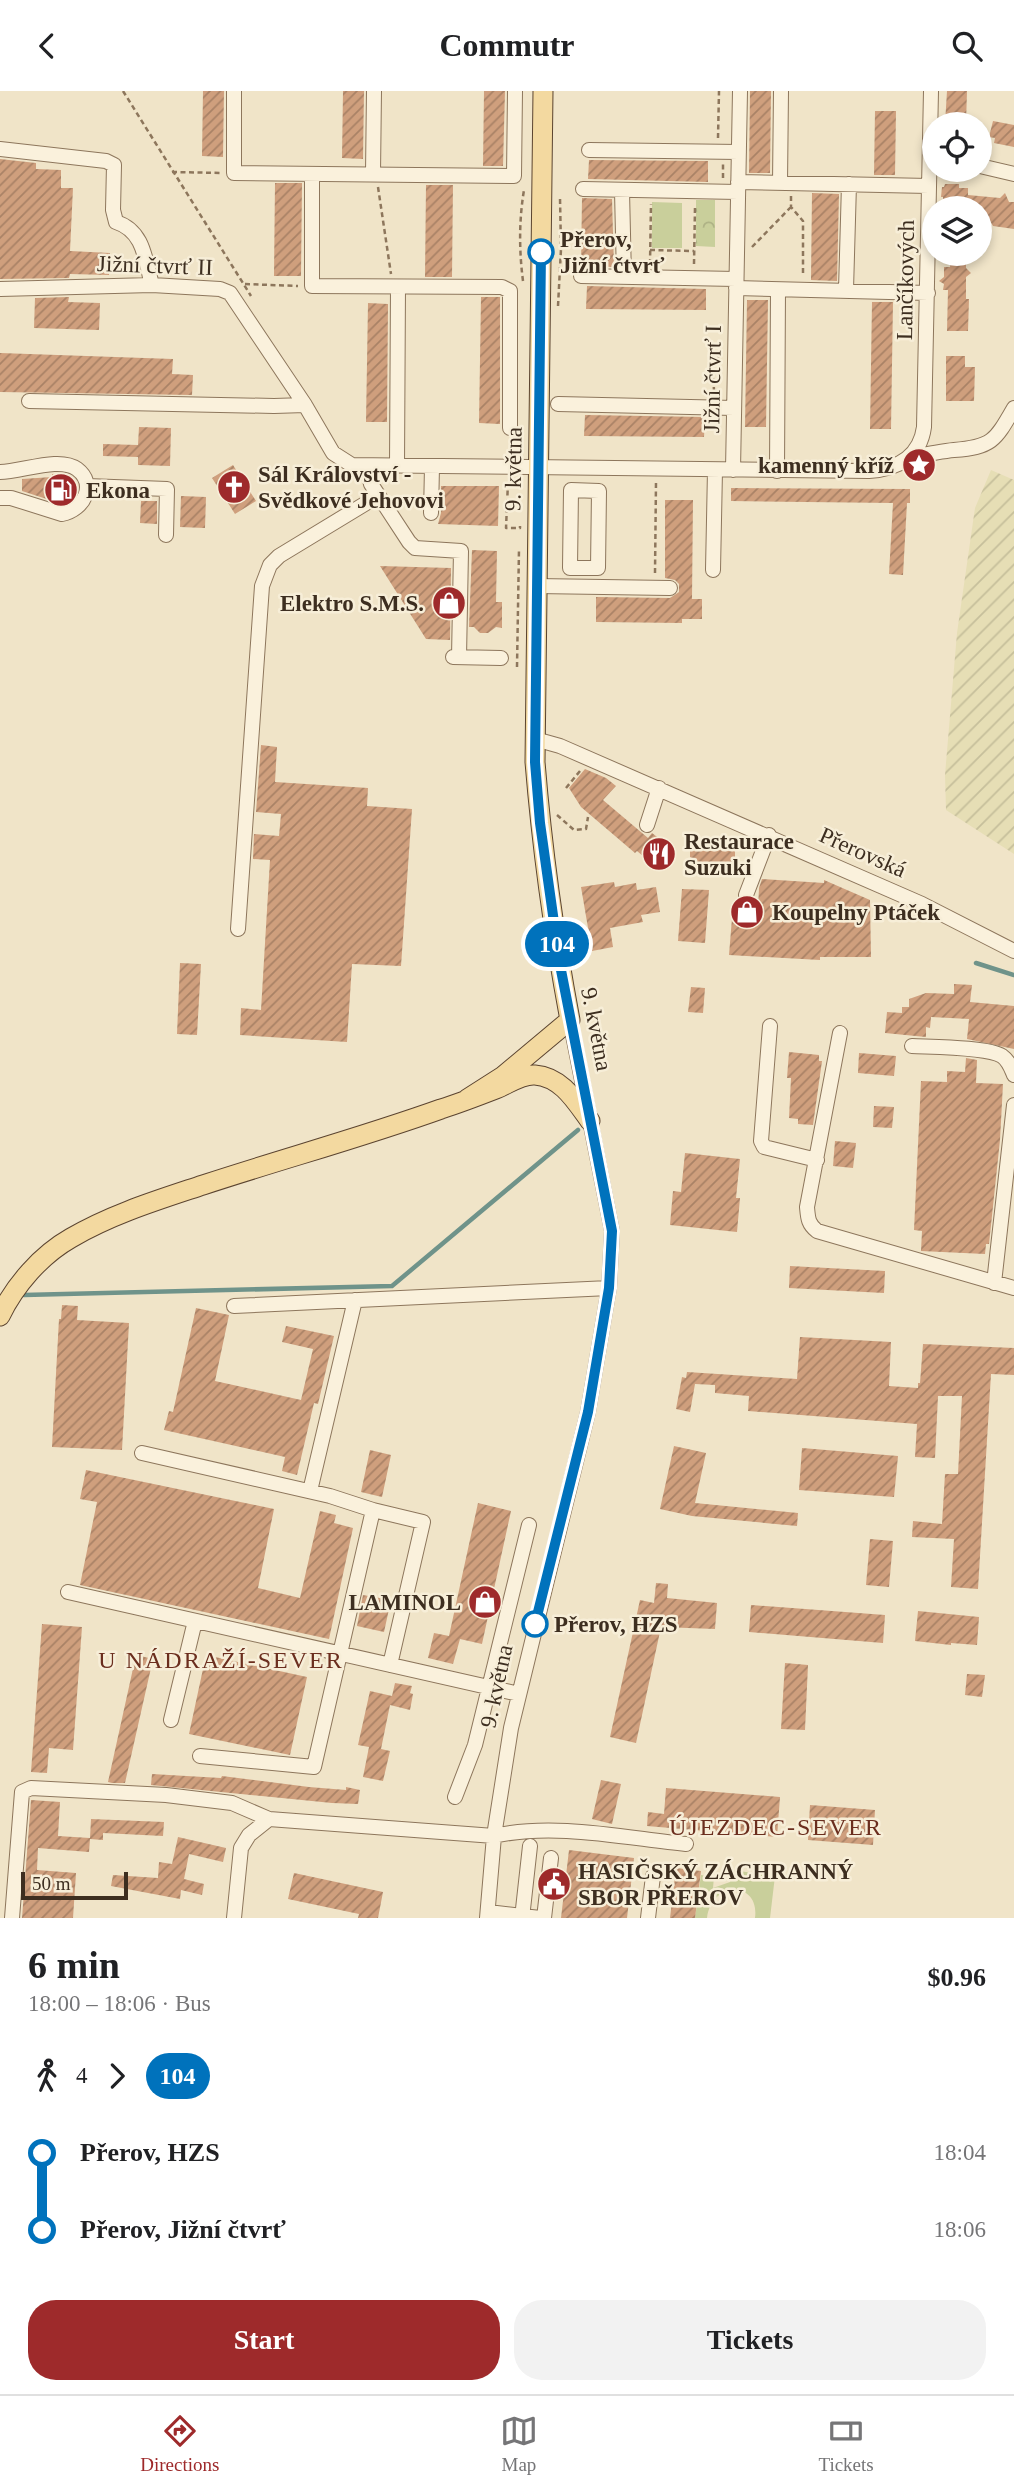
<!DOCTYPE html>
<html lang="en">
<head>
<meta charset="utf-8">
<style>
	:root { --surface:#fff; --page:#f2f2f2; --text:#202124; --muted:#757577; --line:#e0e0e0; --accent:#9e2a2b }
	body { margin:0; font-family:"Times New Roman",serif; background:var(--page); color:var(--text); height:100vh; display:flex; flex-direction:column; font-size:26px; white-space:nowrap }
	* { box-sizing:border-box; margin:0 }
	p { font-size:23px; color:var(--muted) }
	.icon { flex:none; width:38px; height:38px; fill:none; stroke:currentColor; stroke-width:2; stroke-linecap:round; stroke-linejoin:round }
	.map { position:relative; height:1827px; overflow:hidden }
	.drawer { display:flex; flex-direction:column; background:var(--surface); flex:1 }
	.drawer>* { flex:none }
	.badge { padding:0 14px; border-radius:23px; font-size:24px; line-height:46px }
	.controls { position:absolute; left:922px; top:21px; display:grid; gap:14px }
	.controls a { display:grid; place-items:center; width:70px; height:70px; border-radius:50%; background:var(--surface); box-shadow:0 4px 10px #0003; font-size:35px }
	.scale { position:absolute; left:21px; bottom:18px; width:107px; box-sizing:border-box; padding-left:7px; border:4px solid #3d2e20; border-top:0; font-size:19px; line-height:24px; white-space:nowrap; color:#3d2e20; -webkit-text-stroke:5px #f7eed8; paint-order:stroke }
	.map>.badge { position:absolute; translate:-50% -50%; box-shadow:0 0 0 4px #fff }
	.legs { display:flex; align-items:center; gap:10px; height:77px; padding:0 28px; font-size:23px }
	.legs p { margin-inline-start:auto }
	.head { display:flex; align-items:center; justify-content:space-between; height:119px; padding:0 28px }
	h1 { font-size:38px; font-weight:700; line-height:52px }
	.action { display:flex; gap:14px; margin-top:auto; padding:14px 28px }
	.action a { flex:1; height:80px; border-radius:28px; background:var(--accent); color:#fff; font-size:28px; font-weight:700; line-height:80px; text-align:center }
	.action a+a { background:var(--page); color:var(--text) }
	ul { padding:0 28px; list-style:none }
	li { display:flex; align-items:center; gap:24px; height:77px; font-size:26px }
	li i { display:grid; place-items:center; width:10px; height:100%; margin:0 9px; background:currentColor }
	li i::after { content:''; width:18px; height:18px; margin:-9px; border:5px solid; border-radius:50%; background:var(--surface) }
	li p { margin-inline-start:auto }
	li:first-child i { background:linear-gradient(#0000 50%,currentColor 0) }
	li:last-child i { background:linear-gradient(currentColor 50%,#0000 0) }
	header { display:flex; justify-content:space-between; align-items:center; height:91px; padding:0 28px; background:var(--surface); font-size:32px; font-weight:700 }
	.menu { display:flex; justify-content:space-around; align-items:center; height:98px; border-top:2px solid var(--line); background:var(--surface); font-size:19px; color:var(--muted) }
	.menu a { display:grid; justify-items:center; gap:4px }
	.menu .selected { color:var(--accent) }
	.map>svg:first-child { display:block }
</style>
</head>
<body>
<header><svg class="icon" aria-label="back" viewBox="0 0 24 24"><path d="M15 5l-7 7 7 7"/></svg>Commutr<svg class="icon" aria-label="search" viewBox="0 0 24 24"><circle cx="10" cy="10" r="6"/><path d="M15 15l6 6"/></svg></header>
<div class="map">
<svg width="1014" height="1827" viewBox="0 0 1014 1827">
	<defs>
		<pattern id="farmland-furrows" width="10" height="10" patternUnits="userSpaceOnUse" patternTransform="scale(1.75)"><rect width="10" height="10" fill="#e6deb5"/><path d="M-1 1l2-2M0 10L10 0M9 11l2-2" fill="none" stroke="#c6bf9b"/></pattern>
		<pattern id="park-crowns" width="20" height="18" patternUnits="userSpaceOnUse" patternTransform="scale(1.75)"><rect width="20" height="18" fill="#c9cf9b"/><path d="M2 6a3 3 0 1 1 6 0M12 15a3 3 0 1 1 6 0" fill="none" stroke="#aeb285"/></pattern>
		<pattern id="building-hatch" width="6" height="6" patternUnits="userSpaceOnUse" patternTransform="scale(1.75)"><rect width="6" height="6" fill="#cf9f7d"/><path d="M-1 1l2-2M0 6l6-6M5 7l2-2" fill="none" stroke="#a98266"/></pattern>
	</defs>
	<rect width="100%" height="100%" fill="#f0e4c8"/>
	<path fill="url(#farmland-furrows)" d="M991,379l23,10v374l-68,-44 -1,-35 12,-142 18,-125z"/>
	<path fill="#c9cf9b" d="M652,111l30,1v45h-30z
		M732,1779l43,6 -5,42h-15c5,-37 -43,-38 -48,0h-12l6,-43 13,2 -1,11 17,-6z"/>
	<path fill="url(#park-crowns)" d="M696,109h19v47l-19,-1z"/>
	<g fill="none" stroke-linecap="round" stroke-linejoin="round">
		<path stroke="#6f938a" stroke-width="4.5" d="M976,872l38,12
			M24,1204l368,-9 186,-156"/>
	</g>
	<path fill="url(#building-hatch)" d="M203,0h21l-1,66 -21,-1z
		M343,0h21l-1,68 -21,-1z
		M484,0h21l-2,75h-20z
		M750,0h21l-1,82h-21z
		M947,0h20l-1,33h-21z
		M875,20h21l-1,64h-21z
		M993,30l21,4v22l-20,-4 1,-5 -6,-1z
		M0,68l36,4v6l25,1v18h12l-3,63 40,2 -1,22 -39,-1 -1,4 -69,1z
		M589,69l119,1v21l-120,-3z
		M275,92h27l-1,93h-27z
		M945,93h14v4h9v7l32,3 5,-5 4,9h5v27l-21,-3 -4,-7 -7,-1 1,-10h-40v-11h-2l1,-10h2z
		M426,94h27l-1,92h-27z
		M812,102l27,1 -2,87 -26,-1z
		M582,107l30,1 2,68 -33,-1z
		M951,169l15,1v7l5,5 -5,4v22h3l-1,32h-21l1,-41h-5l1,-6 -5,-3 5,-4v-10h6z
		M587,195l119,3v21l-120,-1z
		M69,206l-1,5 32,1 -1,27 -65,-2 1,-30z
		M481,206h19v127l-21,-1z
		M747,209h21l-2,127h-21z
		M872,211h21l-2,127h-21z
		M368,212l20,1 -1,118h-21z
		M0,262l173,6 -1,15 21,1 -1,20 -192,-3z
		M946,265h19v11h10l-1,34h-28z
		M585,324l120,2 -1,20 -120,-1z
		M139,336l32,1 -1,38 -32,-1v-8l-35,-1v-12l35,1z
		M233,374l23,36 -21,13 -23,-36z
		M52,383l15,1 1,5h6l-1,17 -7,6 -4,1 -40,-13v-12l30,-2z
		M441,395h58l-1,40 -60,-2 3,-11z
		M731,397l179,1v14h-3l-4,72 -14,-1 4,-71 -162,-2z
		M181,405l25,1 -1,31 -25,-1z
		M665,409h28l-1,99h10v20h-20v4l-86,-1v-25l74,1 9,-6v-8l-4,-4 -10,-2z
		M141,410h16v23l-17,-1z
		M472,459l25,1 -1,51h6v26l-6,-1 -8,6h-8l-6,-6h-5z
		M380,475l71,2 -1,72 -24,-1z
		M261,654l16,2 -2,35 93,6 -1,18 45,3 -11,157 -49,-2 -5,78 -107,-7 1,-27 20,2 9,-150 -17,-1 1,-25 25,2 2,-22 -25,-2z
		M585,678l21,9 10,8 -13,14 45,38 4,-5 13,10 1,10 -6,8 -10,1 -13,-11 -2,2 -54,-46 -12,-19z
		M696,752l39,1v18l-39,1 -6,-6v-8z
		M762,788l62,4v-3l46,20 1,57h-51v3l-91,-5 4,-49 25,2 1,-20z
		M614,791l1,5 21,-4 1,7 19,-3 4,25 -19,3 2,7 -33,6 3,19 -21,4 -11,-64z
		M682,798l27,1 -4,53 -27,-2z
		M180,872l21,1 -4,71 -20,-1z
		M954,893l18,1 -2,17 44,4v43l-47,-10 2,-20 -38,-2 -1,11 -4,-1v10l-41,-4 2,-21 15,1v-6h7v-8l17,-6 28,1z
		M691,896l14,1 -2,25 -15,-1z
		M789,961l30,3v6h3l-9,64 -15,-1v-5l-9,-1 2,-40h-4z
		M859,962l37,3 -2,20 -36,-3z
		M966,967l11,2 -1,23 27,1 -3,56 -11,104h-3l-1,10 -64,-3 1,-20 -8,-1 7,-149 26,1v-11l18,1z
		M874,1015l20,1 -2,21 -19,-1z
		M835,1050l21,2 -3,25 -20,-2z
		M685,1062l55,6 -4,39h4l-3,34 -67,-7 3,-34 8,1z
		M790,1175l95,5 -1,22 -95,-5z
		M62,1214l16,1 -1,14 52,3 -7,127 -70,-3 7,-128h2z
		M196,1217l33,7 -14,66 86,19 12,-51 -31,-7 4,-16 48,10 -16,68 -4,-1 -17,72 -15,-4 3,-14 -121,-27 5,-19 4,1z
		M800,1246l91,5 -2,44 29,2v-5h2l3,-39 91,4v27l-23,-1 -13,215 -27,-2 3,-48 -42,-2 1,-16 29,3 3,-50h13l4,-78h-24l-3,62 -20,-1 2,-33 -169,-13 1,-15 -34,-3v-8l-20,-1 -5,28 -14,-3 6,-32 4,1 1,-6 110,7z
		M674,1355l32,7 -11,50 103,10 -1,13 -105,-10 -32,-7z
		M802,1357l96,8 -4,41 -95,-7z
		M370,1359l21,5 -9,42 -21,-5z
		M86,1379l188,39 -16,79 42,10 20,-87 16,4 -2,8 19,5 -24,111 -249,-54 17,-83 -17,-3z
		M478,1412l33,8 -29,133 -22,-5 -7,25 -25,-6 6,-25 15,3z
		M870,1448l23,2 -4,46 -23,-2z
		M656,1492l12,1 -1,14 50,5 -2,26 -54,-2 -25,116 -26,-6 30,-137 14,3z
		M363,1504l28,5 -7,32 -27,-6z
		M751,1514l134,10 -2,28 -134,-11z
		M918,1520l61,6 -2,28 -26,-2v2l-36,-4z
		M42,1533l40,3 -9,123 -24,-2 -2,25 -16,-1z
		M136,1564l17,4 -28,124h-13l-4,-1z
		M206,1564l101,22 -17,78 -101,-21z
		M785,1572l23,2 -3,65 -24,-1z
		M967,1583l18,1 -3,22 -17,-2z
		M395,1592l17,3 -2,7 3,1 -3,16 -20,-5 -9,44 9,2 -7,30 -20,-4 6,-30 -11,-2 12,-54 22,5z
		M152,1683l69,4 1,-2 87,11 37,3v-3l14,3 -2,14 -26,-1 -181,-18z
		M601,1689l20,4 -9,40 -20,-5z
		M666,1697l114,9 -3,40 -130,-11 1,-14 16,2z
		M31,1709l29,2 -2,34 32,2 1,-19 73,3 -1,14 -60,-3v7l-13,-1 -1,13 -51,-4 -1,22 39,3 -3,45h-51z
		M810,1714l65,5 -2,35 -65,-5z
		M178,1746l48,11 -3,14 -34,-8 -5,25 20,5 -2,11 -21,-5 -1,9 -69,-13 2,-11 45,3 1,-16 13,2z
		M569,1759l65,8 -7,60h-66z
		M676,1777l25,3 -6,47h-25z
		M294,1782l89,19 -5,26h-20l1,-4 -71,-15z"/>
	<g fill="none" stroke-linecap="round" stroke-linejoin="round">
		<g stroke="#8d765c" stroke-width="16">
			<path id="minor" d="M234,0v82l280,3 1,-85
				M0,58l106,12 8,4 -1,45 3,12c28,9 29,37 36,63
				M589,59l150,2
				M980,75l34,8
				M373,82l1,-82
				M312,84v111l190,1 8,4v137
				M738,91l191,4
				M780,92l1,-92
				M583,98l155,3
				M622,100l2,86
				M581,185l155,3
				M736,197l192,5
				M0,198l152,-4 68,4 10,4 75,112
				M846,199l3,-106
				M29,310l245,5 31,-1 28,48 36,23 2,8 38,58 6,6 46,3 -2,106
				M558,313l176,4
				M913,363l7,1c11,-1 22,-4 34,-5 38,-3 41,-9 60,-42
				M350,374l519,6c29,-2 51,-14 55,-44l7,-336
				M397,374l1,-178
				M733,379l7,-379
				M777,380l1,-181
				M0,381c22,0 59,-16 77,-3 20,15 7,41 -15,45l-51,-16h-11
				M87,395l80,3 -1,46
				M571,399l28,1 -1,77h-28z
				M431,422l1,-46
				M713,479l2,-100
				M536,495l134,2
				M453,566l48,1
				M535,648l25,7 362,158 92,47
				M647,734l12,-37
				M746,804l23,-60
				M238,838l24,-343 8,-21 9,-9 89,-54 8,-10
				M770,935l-9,115 3,6 53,13
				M840,942l-33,174c1,11 1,17 10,24l197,57
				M912,955c18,1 76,1 90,10 7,5 9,12 12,19
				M994,1192l20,-178
				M234,1215l375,-18
				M142,1362l188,43 43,14
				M310,1400l45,-191
				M68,1501l451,102
				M171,1629l24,-99
				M200,1665l114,11 59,-257 50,12 -33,143
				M455,1706l20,-52 54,-220
				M488,1821l52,6
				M12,1827l10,-126 9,-4 135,7 66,8 37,16 225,17c59,-14 132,2 192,8
				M234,1827l7,-70 8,-13 20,-16
				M487,1827l7,-82 17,-108 77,-316 21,-124 3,-57 -42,-211
				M522,1827l8,-72
				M544,1827l7,-60
				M648,1827l5,-42"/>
		</g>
		<g stroke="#5b4430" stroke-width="21">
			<path id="major" d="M467,1008l36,-23 67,-56c-16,-85 -28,-172 -35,-258l8,-671
				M0,1225c15,-31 41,-61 71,-78 41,-24 87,-38 132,-53 79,-26 160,-48 238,-76 19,-6 37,-13 55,-20 13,-5 25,-15 39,-14 27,2 41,27 55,46"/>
		</g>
		<path stroke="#8d765c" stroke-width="2.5" stroke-dasharray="5 3.5" stroke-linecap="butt" d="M123,0l128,205
			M718,47l1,-47
			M951,79l17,3
			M172,81l49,1
			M723,87v-14
			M378,96l13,87
			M791,105v11l12,14v55
			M752,156l39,-40
			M650,159l44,1
			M650,173l1,-60
			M694,173l1,-57
			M523,190c-4,-31 -4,-61 1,-91
			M245,193l53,2
			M558,215l3,-57 -1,-51
			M714,301l-1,-29 9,-9
			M508,391l-2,46h14v-2
			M655,482l1,-91
			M517,576l2,-118
			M566,697l14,-17
			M557,724l17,15 12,-1 2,-12"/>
		<use href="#minor" stroke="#faf1dc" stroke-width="14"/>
		<use href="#major" stroke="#f3d9a0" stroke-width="19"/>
	</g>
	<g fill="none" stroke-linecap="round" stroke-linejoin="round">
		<g stroke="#fff" stroke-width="16">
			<path id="line-1" d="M535,1533l53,-212 21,-124 3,-57 -52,-266 -20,-142 -5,-61 6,-510"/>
		</g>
		<use href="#line-1" stroke="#0072bc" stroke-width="10"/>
	</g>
	<defs>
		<g id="sight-disc" transform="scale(1.75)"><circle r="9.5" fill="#9e2a2b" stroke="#f7eed8"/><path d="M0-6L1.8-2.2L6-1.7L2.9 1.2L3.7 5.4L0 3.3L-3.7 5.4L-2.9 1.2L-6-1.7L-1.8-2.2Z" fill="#fff"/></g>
		<g id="church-disc" transform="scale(1.75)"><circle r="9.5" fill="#9e2a2b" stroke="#f7eed8"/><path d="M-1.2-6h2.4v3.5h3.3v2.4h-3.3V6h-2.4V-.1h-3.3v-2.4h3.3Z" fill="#fff"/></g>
		<g id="fuel-disc" transform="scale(1.75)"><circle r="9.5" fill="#9e2a2b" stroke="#f7eed8"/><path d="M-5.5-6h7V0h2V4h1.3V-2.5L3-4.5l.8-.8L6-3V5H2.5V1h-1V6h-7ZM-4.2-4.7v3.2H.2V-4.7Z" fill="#fff"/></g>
		<g id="shop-disc" transform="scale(1.75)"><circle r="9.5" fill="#9e2a2b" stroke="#f7eed8"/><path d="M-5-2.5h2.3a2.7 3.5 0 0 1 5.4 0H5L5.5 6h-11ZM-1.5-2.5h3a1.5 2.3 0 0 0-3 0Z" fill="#fff"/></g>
		<g id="restaurant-disc" transform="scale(1.75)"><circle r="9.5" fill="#9e2a2b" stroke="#f7eed8"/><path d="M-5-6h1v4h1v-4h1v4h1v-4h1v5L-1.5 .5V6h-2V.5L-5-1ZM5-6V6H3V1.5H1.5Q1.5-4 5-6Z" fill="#fff"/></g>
		<g id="civic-disc" transform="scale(1.75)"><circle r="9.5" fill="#9e2a2b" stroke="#f7eed8"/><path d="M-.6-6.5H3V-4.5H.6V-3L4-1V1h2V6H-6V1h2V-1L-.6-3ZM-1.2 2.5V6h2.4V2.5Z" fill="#fff"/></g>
	</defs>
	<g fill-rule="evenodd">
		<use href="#sight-disc" x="919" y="374"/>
		<use href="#church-disc" x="234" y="396"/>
		<use href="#fuel-disc" x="61" y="399"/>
		<use href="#shop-disc" x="449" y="512"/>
		<use href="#restaurant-disc" x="659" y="763"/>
		<use href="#shop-disc" x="747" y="821"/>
		<use href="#shop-disc" x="485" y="1511"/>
		<use href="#civic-disc" x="554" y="1793"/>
	</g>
	<g fill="#fff" stroke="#0072bc" stroke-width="3.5">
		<circle cx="541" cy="161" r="12"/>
		<circle cx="535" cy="1533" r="12"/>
	</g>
	<g text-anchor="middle" stroke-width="5" stroke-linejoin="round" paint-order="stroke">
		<g font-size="23" font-weight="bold" fill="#3d2e20" stroke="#f7eed8" text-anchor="start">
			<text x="560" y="156">Přerov,<tspan x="560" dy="26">Jižní čtvrť</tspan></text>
			<text x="554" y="1541">Přerov, HZS</text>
		</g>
		<g font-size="23" fill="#3d2e20" stroke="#f7eed8">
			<text transform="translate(155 174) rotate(2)" y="8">Jižní čtvrť II</text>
			<text transform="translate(905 189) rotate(-89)" y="8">Lančíkových</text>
			<text transform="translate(712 288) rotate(-89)" y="8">Jižní čtvrť I</text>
			<text transform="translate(513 378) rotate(-89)" y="8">9. května</text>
			<text transform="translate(863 761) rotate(24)" y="8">Přerovská</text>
			<text transform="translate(597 938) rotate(79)" y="8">9. května</text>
			<text transform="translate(496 1595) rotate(-78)" y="8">9. května</text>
		</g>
		<g font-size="23" font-weight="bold" fill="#3d2e20" stroke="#f7eed8" text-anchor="start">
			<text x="894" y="382" text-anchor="end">kamenný kříž</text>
			<text x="258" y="391">Sál Království -<tspan x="258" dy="26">Svědkové Jehovovi</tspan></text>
			<text x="86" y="407">Ekona</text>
			<text x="424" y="520" text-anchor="end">Elektro S.M.S.</text>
			<text x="684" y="758">Restaurace<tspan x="684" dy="26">Suzuki</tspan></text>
			<text x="772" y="829">Koupelny Ptáček</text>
			<text x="461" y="1519" text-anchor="end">LAMINOL</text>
			<text x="578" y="1788">HASIČSKÝ ZÁCHRANNÝ<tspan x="578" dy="26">SBOR PŘEROV</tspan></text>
		</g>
		<g font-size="24" letter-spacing="2" fill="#6b2e1e" stroke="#f7eed8">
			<text x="221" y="1577">U NÁDRAŽÍ-SEVER</text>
			<text x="776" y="1744">ÚJEZDEC-SEVER</text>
		</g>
	</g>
</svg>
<div class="controls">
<a><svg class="icon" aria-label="locate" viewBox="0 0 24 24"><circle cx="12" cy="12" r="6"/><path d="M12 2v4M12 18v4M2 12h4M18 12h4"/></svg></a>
<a><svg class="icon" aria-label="layers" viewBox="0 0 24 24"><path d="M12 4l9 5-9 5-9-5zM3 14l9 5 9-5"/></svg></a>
</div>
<div class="scale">50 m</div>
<b class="badge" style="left:557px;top:853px;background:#0072bc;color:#fff">104</b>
</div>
<section class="drawer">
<div class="head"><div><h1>6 min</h1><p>18:00 – 18:06 · Bus</p></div><b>$0.96</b></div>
<div class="legs"><svg class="icon" aria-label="walk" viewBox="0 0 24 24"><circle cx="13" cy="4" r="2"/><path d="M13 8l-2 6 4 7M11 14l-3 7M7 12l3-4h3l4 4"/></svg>4<svg class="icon" aria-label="forward" viewBox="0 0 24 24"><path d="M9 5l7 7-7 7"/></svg><b class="badge" style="background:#0072bc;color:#fff">104</b></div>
<ul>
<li><i style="color:#0072bc"></i><b>Přerov, HZS</b><p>18:04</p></li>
<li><i style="color:#0072bc"></i><b>Přerov, Jižní čtvrť</b><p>18:06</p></li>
</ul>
<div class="action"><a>Start</a><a>Tickets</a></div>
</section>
<nav class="menu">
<a class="selected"><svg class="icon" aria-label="directions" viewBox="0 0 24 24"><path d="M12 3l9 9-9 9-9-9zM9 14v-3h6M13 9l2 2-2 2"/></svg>Directions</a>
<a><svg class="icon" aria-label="map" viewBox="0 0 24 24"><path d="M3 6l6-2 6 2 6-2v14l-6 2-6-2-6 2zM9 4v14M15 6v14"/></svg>Map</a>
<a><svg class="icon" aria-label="tickets" viewBox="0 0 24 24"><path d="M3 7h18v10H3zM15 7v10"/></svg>Tickets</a>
</nav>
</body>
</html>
